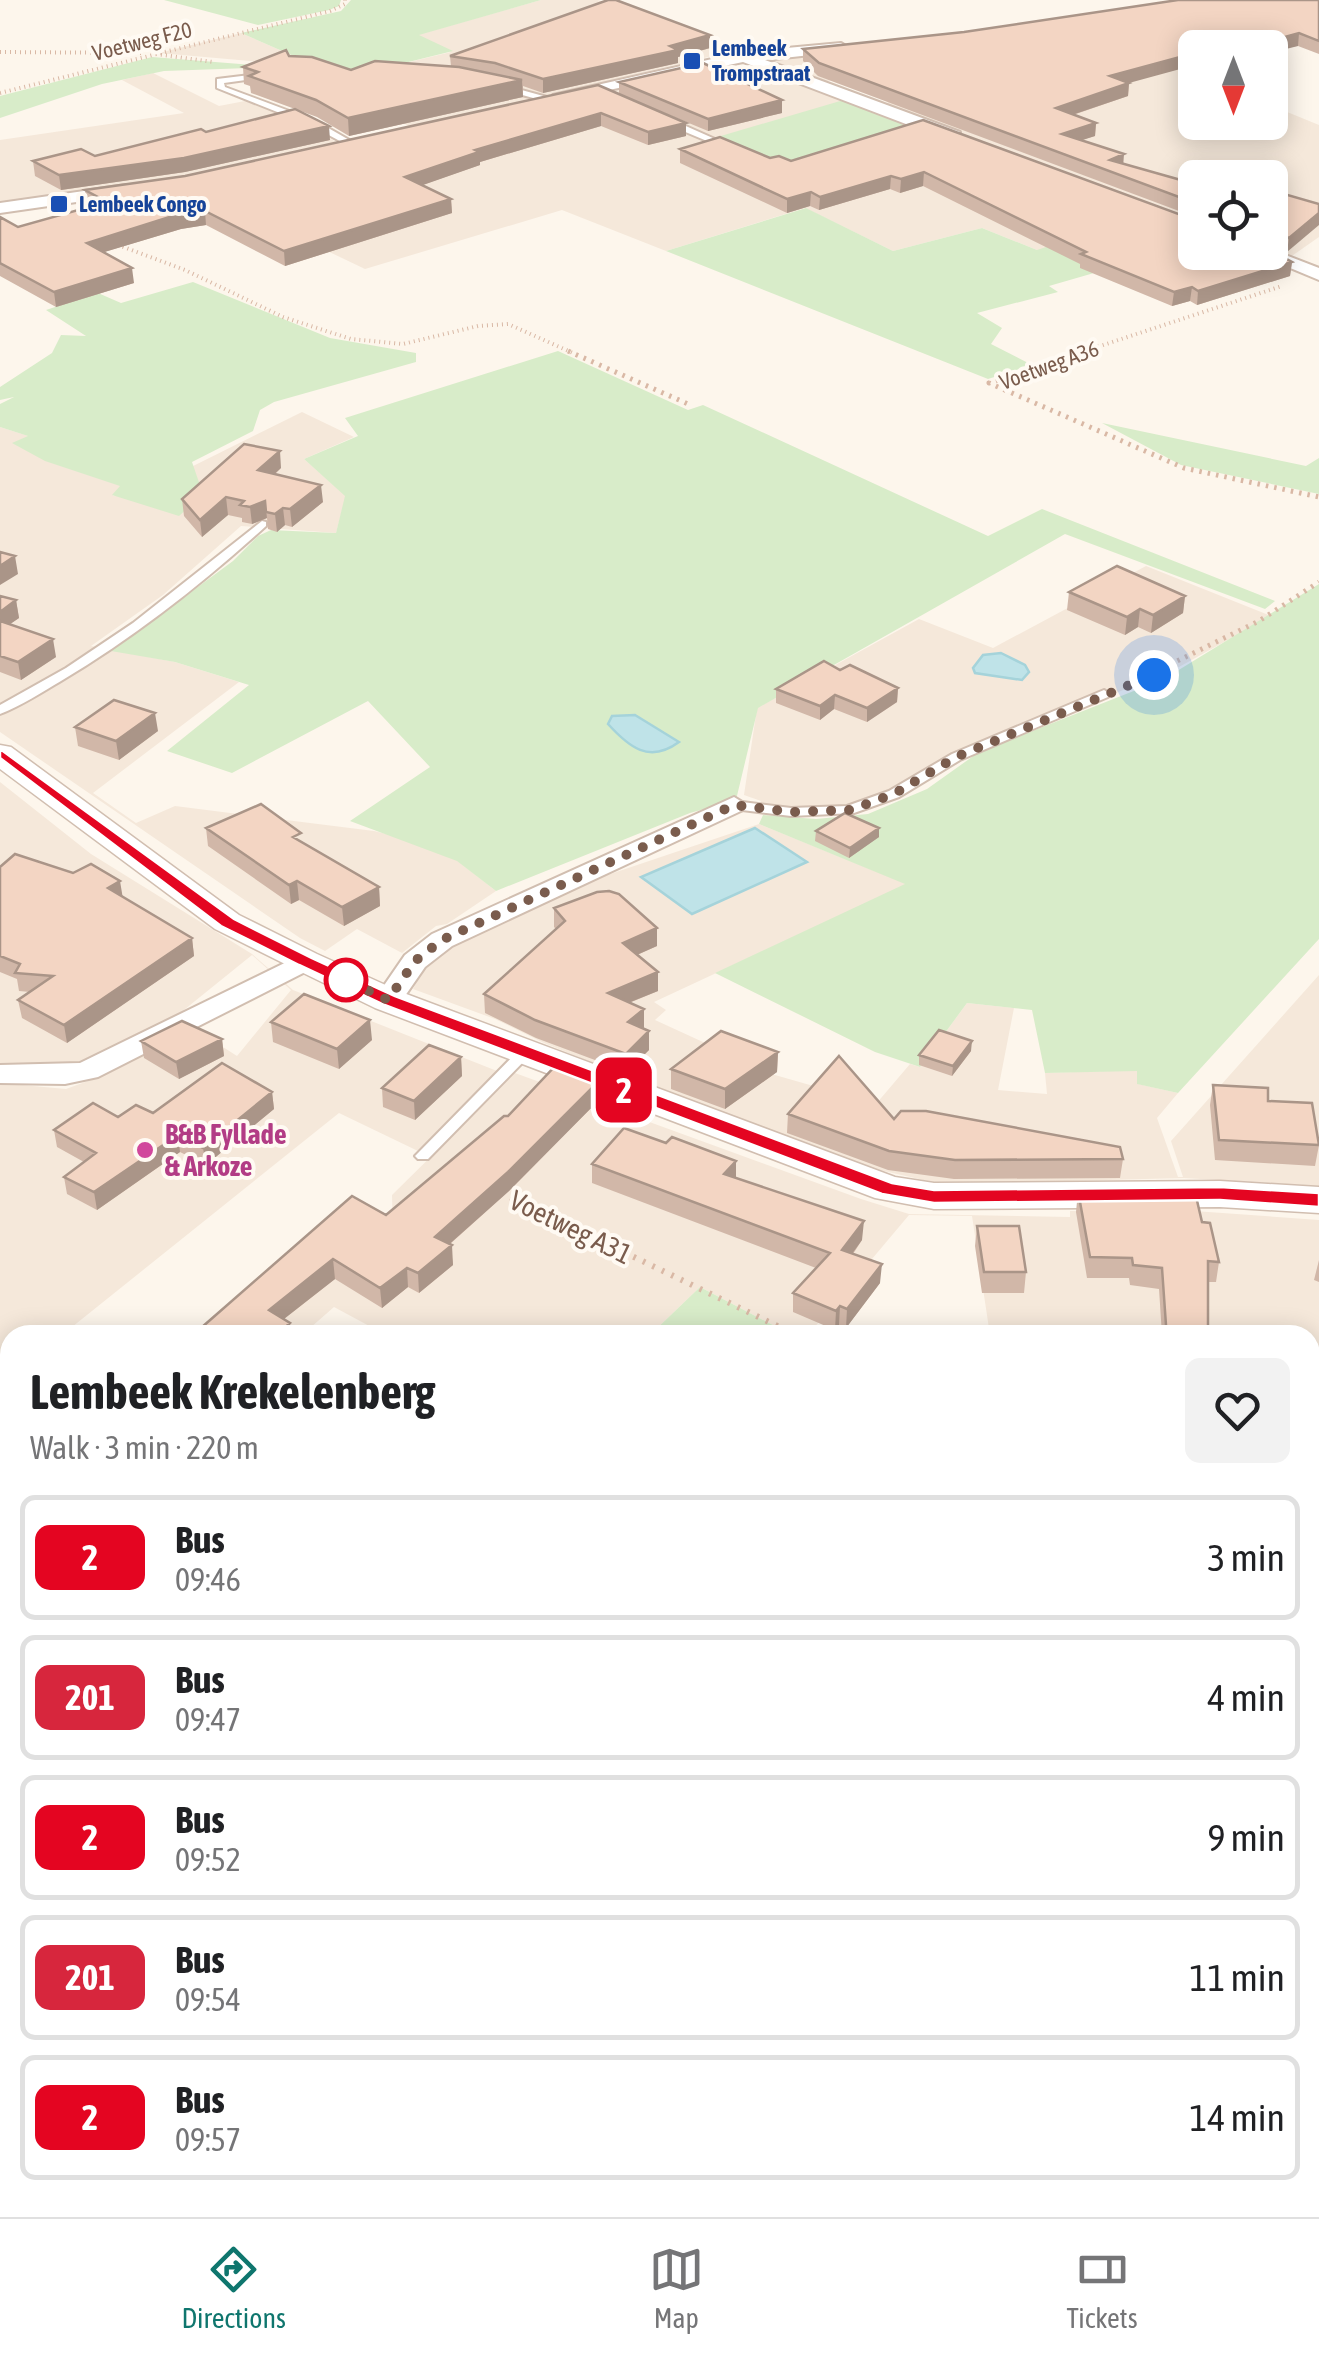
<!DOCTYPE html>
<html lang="en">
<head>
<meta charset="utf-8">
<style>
	:root { --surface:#fff; --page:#f2f2f2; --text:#202124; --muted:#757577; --line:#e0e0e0; --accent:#0f766e }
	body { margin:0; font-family:"Asap Condensed",sans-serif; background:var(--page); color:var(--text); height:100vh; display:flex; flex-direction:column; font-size:38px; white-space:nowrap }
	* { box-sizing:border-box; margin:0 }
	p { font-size:32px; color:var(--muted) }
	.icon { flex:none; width:55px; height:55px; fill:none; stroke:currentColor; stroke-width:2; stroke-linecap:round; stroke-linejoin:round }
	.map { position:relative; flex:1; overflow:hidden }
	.side { position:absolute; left:0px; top:1325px; width:1320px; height:892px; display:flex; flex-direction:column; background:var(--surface); border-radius:30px 30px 0 0; box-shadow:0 5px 25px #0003 }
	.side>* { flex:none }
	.badge { padding:0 20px; border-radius:15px; font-size:35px; line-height:65px }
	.needle { width:65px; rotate:180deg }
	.buttons { position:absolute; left:1178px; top:30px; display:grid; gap:20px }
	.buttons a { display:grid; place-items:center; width:110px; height:110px; border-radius:15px; background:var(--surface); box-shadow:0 5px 25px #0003; font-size:50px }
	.you { position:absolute; width:50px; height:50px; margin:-25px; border:8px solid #fff; border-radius:50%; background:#1a73e8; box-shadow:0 0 0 15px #1a73e833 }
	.map>.badge { position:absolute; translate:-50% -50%; box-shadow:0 0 0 5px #fff }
	.round { display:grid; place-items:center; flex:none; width:105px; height:105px; border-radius:15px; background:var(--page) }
	.overview { display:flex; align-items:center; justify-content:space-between; height:170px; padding:0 30px }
	h1 { font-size:48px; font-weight:700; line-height:75px }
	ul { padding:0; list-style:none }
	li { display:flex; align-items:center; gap:30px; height:125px; margin:0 20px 15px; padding:0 10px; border:5px solid var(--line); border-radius:15px }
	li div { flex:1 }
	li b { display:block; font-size:38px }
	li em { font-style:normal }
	li .badge { min-width:110px; font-weight:700; text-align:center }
	.dock { display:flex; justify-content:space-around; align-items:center; height:140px; border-top:2px solid var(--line); background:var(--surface); font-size:28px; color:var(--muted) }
	.dock a { display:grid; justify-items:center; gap:5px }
	.dock .current { color:var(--accent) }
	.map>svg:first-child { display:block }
</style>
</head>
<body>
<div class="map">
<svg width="1319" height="2217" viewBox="0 0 1319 2217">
	<rect width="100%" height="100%" fill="#fdf6ec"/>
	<path fill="#f5e8da" d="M541,0h57l135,51 -321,77 -30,-17 -35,-42 25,2 79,-19 -34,-17z
		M1074,23l121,51v48h75v-17l49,20v112l-30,21 -19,-7v-73h-75v45l-309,-116 15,-43 -77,18 -61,-21 5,-4z
		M241,33l78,34 -160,-14z
		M735,64l21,4 91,31 77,31 271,122 67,8 -225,-10 -55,-22 -89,23 -88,-43 -139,43 -104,-41 -197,59 -113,-54 139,-73 237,-59z
		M153,73l66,33 26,-5 55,21 40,22 -141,30 -199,29v-63l184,-27 -62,-33z
		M302,412l52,25 -50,22 42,37 -10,37 -95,-7 -78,69 -72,51 84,16 64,20 -146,111 43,30 39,-17 199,25 66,16 56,44 -49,33 -11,2 -34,27 -45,-24 -32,22 -25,-13 -300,-206v-305l136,43 -23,26 58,-19z
		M1146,566l125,50 -92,51 -213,88 -78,46 -94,9 -35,-6 2,-3 -17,-6 13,-87 162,-89 74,29z
		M0,782l91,72 161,100 41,36 204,81 18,2 346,126 48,15 161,3v-6h124l125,9v360l-9,-4v-241h-320l-18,-119 -63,-1 -101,120h-16l-92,-48 -50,48h-264l-52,-28 -32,28h-84l175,-101 -1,-39 74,-73 -14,-6 -34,35 -79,-38 -277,222h-52v42l-10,8v-302l66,6 41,-15 33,-20 69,-16 28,18 54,-66 -39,-35 -78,63 -90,46 -84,2z
		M759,824l148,60 -253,118 12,8 -11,10 120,55 101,29 34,-40 10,3 47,-64 47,5 -16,82 49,4 -2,-21 92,-3 1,14 40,9 -21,25 21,59h5l-12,-36 148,-166v211l-135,-8 -243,6 -79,-18 -105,-37 -213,-86 -49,-24 -82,-30 18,-33 114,-60z
		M486,2208h151l6,9h-169z"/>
	<path fill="#d8ecc9" d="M164,0h177l-2,6 -10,4 -71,15z
		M351,0h190l-122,35 34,16 -81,20 -53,-4 -78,-34 100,-22z
		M152,57l126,10 -114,4 -62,13 -102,34v-22z
		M847,99l77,31 -132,41 -78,-33z
		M806,208l87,43 89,-23 55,22 33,-11 62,23 -83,24 9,6 -81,21 25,15 -11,16 41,21 -44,14 -322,-128z
		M193,282l137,56 86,15v9l-142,40 -14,8 -7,21 -61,31 11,32 -24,22 -67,-21 8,-9 -75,-25 -33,-18 16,-7 -28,-9v-23l14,-7 -14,3v-13l52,-34 9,-18 25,1 -40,-26 52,-17 23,10z
		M558,351l130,59 15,-5 285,131 54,-27 233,92 -10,8 -200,-75 -307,174 -22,92 -46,13 -194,78 -39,-30 -107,-40 80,-54 -62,-66 -136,72 -65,-22 82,-66 -74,-23 -64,-11 122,-90 25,-25 13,-6 65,3 9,-37 -41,-37 54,-23 -13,-18z
		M1102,423l204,43 13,-8v36l-138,-29z
		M1319,584v355l-141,154 -41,-9v-13l-92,2 -13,-63 -65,-7 -47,64 -45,-15 -160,-79 190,-89 -146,-60 4,-9 53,4 52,-5 59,-25 52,-37 185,-73z
		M700,1287l92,48h-142z
		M0,1504l10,2v702h476l-12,9h-474z"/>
	<path fill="#bfe3e8" stroke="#a5d3da" stroke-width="2.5" d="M1001,653l24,12 4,7 -7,8 -47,-7 -2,-5 10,-13z
		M635,715l44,27c-30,22 -50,5 -71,-18l4,-8z
		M755,828l52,34 -115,52 -51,-37z"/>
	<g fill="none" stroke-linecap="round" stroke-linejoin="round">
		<g stroke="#d1beb0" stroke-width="4">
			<path id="service" d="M250,75l4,2 -1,2 -29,4 1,4 91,34 42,24 -7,2 -41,-22 -93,-37v-9z
				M507,86l40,11 1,2 -4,2 -40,-11v-4z
				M664,119h6l63,28 -7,2 -62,-26z
				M262,521l4,1v4c-64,58 -131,111 -205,155 -19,11 -40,25 -61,33v-9l66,-37 67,-45z
				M1104,690l6,4 -2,3 -148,63 -61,37 -45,16 -63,3 -57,-7 -6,-4 6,-4 57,7 56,-2 42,-15 63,-37z
				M525,1048l7,4 -2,3 -102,104h-10l-3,-3 3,-3 102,-104z
				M1310,1587l9,3v15l-9,-3z
				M1310,2036l9,4v21l-9,-4z"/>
		</g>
		<g stroke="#d1beb0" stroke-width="4">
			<path id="minor" d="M841,43l8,5 -2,3 -82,9 195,72v8h-12l-205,-78 -182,38 -8,-5 190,-43z
				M126,185l6,1v8l-132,19v-10z
				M1270,249l49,19v12l-67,-28h18z
				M734,797l13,8 -4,5 -291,136 -27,21 -27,39h-20l-4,-6 31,-45 27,-21z
				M305,953l14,8 -4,6 -217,110 -33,7 -65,-1v-18l80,-2z
				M1319,1899v46l-9,4v-46z
				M1099,2208h46l-4,9h-46z"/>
		</g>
		<g stroke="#d1beb0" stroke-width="3">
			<path id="tertiary" d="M0,745l11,2 228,168 78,39 84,38 494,185 39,6 286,-2 99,6v26l-99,-6 -286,2 -59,-11 -500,-190 -82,-40 -78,-39 -215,-160z"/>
		</g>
		<path stroke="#d9b8a5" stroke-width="4" stroke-dasharray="1 4" stroke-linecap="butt" d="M0,52l144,1
			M156,54l57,8
			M0,93l330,-82 15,-7v-4
			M118,245l67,25 98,47 68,22 52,5 75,-18 30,-2 65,29
			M1079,353l203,-67"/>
		<path stroke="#d9b8a5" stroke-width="5" stroke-dasharray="2.5 6" stroke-linecap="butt" d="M568,351l120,53
			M1087,351l-98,32 195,85 135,29
			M1124,687l135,-66 60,-39"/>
		<path stroke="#d9b8a5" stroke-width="6" stroke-dasharray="2.5 8" stroke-linecap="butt" d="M501,1193l295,142"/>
		<use href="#service" fill="#fff" fill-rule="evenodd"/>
		<use href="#minor" fill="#fff" fill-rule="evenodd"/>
		<use href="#tertiary" fill="#fff" fill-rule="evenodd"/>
	</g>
	<path fill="#d1b7a8" d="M1319,0v54l-21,-8 -28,2h-75l-66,35 -1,13 -55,19 23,8 -1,13 -14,4 42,23 72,21v33l-377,-141 -15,-15v-12z
		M710,48l-32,9v6l-135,30 -20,-7v11l-174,39 -32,-19 -22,-8 35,31 -145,32 -124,18 -26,-14 -2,-15 62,-5 111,-24 89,-23 -44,-16 -1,-7 -6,-2 -1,-17 46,-11 62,14 100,-4 -1,-10z
		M619,82l163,31 -74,18 -89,-37z
		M598,85l88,38v13l-38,9 -47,-19 -121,36v3l-58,20 29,14 1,14 -167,53 -79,-41 -25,4 -77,23 30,31 -78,24 -56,-31v-59l18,10 73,-20 -5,-3 -1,-14 100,-14z
		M923,120l369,142 -2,14 -93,29 -7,-4 -18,5 -92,-38v-4l-157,-78 -23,7 -10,-4 -71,21 -9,-4 -23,7 -107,-50v-14l111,12z
		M1270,190l49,14 -32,48 -16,-6z
		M281,468l-6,6 48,28 -31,25 -7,-2 -8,7 -9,-3 -1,-11 -15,6 -10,-2v-4l-14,-3 -26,22 -18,-21 -2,-17z
		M1069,592l116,4 -2,17 -32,20 -13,-6 -13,8 -58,-25z
		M0,596l16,4 3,18 -9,6 46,33 -35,23 -21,-8z
		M840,670l58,18 -1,14 -30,20 -33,-13 -14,11 -44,-17v-14z
		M75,727l83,4 -39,29 -41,-14z
		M206,828l95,14 78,45 1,19 -36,20 -45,-26 -8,4 -83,-58z
		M816,831l63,6 -30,21 -34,-17z
		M0,867l122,29 70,42 2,18 -127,87 -45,-25 -4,-18 12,-8 -11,-1 -2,-12 -17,-7z
		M554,908l103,38 -20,9 21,36 -29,12 15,6 -1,20 6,2v19l-22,22 -91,-34 -51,-25 -1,-19 72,-65 -2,-2z
		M271,1022l101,18 -33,29 -66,-27z
		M222,1039l2,17 -45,23 -35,-21 -3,-17z
		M971,1051l-19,25 -33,-11v-10z
		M778,1052l-1,20 -52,37 -54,-20v-20z
		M461,1057l1,19 -47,44 -32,-13 -1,-19z
		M1213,1085l55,16 51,44 -4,21 -100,-6 -5,-55z
		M272,1092l2,17 -68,56 -26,-13 -83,58 -30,-16 -3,-17 20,-15 -27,-15 -3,-17 64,-13 35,-4z
		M601,1098l-92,93 -59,53 3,21 -34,28 -11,-6 -26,21 -47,-29 -51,40 7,16h-89l-1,-7 185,-113 122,-99z
		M788,1114l106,5 229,40 -3,19 -166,1 -66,-9 -101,-37z
		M592,1164l144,14 126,62 -9,14 27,29 -34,45 -7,-3 -4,5 -42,-18v-19l23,-25 -224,-85z
		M1078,1191l124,31 17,40 -3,20h-8v53h-46l-3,-46 -29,-4 -1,-7h-42l-11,-66z
		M977,1226l49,46 -2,21h-42l-7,-47z
		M1319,1260v22l-5,-2z
		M1319,1524v35l-8,-2z"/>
	<path fill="#aa9588" d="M1299,33l-1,13 -28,7v-12z
		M710,35v13l-32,9v6l-135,30v-14z
		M1258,36l-2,12h-41z
		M1195,53v12l-66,18 -1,13 -74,25 2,-13 54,-32z
		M522,80l1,17 -174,39 -1,-18z
		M782,100v13l-74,18v-12z
		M601,113v13l-121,36v3l-74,26 -1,-14 70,-27z
		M686,123v13l-38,9v-13z
		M1096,123l-1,13 -34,11 1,-13z
		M329,126l1,14 -145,32 -124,18 -2,-15z
		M1124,154l-1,14 -13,-8z
		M924,172l-1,14 -23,7 1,-14z
		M891,176l-1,13 -71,21 1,-13z
		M811,192l-1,14 -23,7v-14z
		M451,199l1,14 -167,53 -1,-15z
		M205,211l1,14 -25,4 -93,28 -1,-14 92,-29z
		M1319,213v12l-32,27 2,-14z
		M1292,262l-2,14 -93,29 1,-14z
		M132,268l2,15 -78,24 -2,-15z
		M1192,287l-2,14 -18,5 2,-14z
		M280,451l1,17 -21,19 -2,-17z
		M321,485l2,17 -31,25 -2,-18z
		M226,497l2,18 -26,22 -2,-17z
		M265,501l2,17 -15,6 -2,-17z
		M283,508l2,17 -8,7 -2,-18z
		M15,556l3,18 -18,11v-19z
		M1185,596l-2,17 -32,20 2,-18z
		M16,600l3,18 -19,13v-19z
		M1140,609l-2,18 -13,8 2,-18z
		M53,639l3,18 -35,23 -3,-18z
		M898,688l-1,14 -30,20v-14z
		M835,695l-1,14 -14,11v-14z
		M155,713l3,18 -39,29 -3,-19z
		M879,828v9l-30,21 1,-10z
		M120,881l3,18 -15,-11z
		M297,881l2,19 -8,4 -2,-19z
		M379,887l1,19 -36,20 -2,-19z
		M657,928v18l-34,15v-18z
		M192,938l2,18 -127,87 -3,-18z
		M658,972v19l-50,20v-18z
		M644,1009v19l-16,13v-19z
		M370,1020l2,20 -33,29 -2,-20z
		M649,1031v19l-22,22 -1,-18z
		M222,1039l2,17 -45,23 -3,-17z
		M972,1041l-1,10 -19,25 1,-10z
		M778,1052l-1,20 -52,37v-20z
		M461,1057l1,19 -47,44 -1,-19z
		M601,1079v19l-92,93 -73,65 -1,-19z
		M272,1092l2,17 -68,56 -3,-17z
		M178,1135l2,17 -83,58 -3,-18z
		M736,1161v19l-12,-6z
		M864,1221l-2,19 -21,29 1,-19z
		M452,1245l1,20 -34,28 -1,-20z
		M333,1259l2,20 -64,50 -2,-19z
		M882,1264l-2,19 -34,45 1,-19z
		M407,1268l1,19 -26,21 -2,-20z
		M840,1306l-1,19 -4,5 1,-19z
		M290,1323l1,12h-14z
		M1319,1782v13l-9,14v-14z
		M1319,2194v14l-8,9h-12l8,-9h3v-4z"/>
	<path fill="#f3d5c3" stroke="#aa9588" stroke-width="2.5" d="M608,0h8l94,35 -40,11 8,4 -135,29 -48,-16 -45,-7z
		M1178,0h141v41l-20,-8 -29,8 -12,-5 -43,12h-20v5l-85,23 19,7 -73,25 40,15 -34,11 62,20 -14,6 85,24v19l-376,-140 -16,-14 161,-17z
		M286,50l3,6 23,1 39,13 24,-9 84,6 63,13 -174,38 -32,-18 -67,-24 9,-4 -15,-5z
		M703,63l79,37 -74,19 -89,-37z
		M598,85l88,38 -38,9 -47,-19 -126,37 4,2 -74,25 46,22 -167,52 -79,-40 -26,3 -92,29 45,25 -78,24 -54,-29v-46l18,10 89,-25 -22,-12 100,-14z
		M295,109l34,17 -145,32 -125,17 -26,-14 48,-12 14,7 106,-27 5,3z
		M923,120l272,100v32h75v-2l22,12 -94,29 -6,-4 -18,5 -93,-38 5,-2 -162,-80 -23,7 -10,-3 -71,21 -9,-5 -24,7 -107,-50 40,-12 50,21 9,-2 12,5z
		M1270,190l49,14v9l-30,25 -16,-6h-3z
		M244,444l36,7 -22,19 63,15 -31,24 -7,-1 -8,6 -9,-2 -1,-11 -15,6 -10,-2 4,-4 -18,-4 -26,23 -18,-21z
		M0,552l15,4 -15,10z
		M1117,566l68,30 -32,19 -13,-6 -13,8 -58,-25z
		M0,596l16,4 -16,12z
		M0,621l53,18 -35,23 -18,-6z
		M824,661l16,9 10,-5 48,23 -31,20 -32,-13 -15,11 -44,-17z
		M114,700l41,13 -39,28 -41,-14z
		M261,804l40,29 -8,4 86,50 -37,20 -45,-26 -8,4 -83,-57z
		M845,813l34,15 -29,20 -34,-17z
		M15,854l58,19 18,-9 29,17 -12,7 84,50 -128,87 -46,-25 35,-24 -38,-3 5,-9 -20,-8v-89z
		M609,891l10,3 38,34 -34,15 35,29 -50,21 36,16 -16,13 21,9 -23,23 -91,-34 -51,-26 81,-73 -11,-13 43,-16z
		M304,994l66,26 -33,29 -66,-27z
		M182,1021l40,18 -46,23 -35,-21z
		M939,1030l33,11 -19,25 -34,-11z
		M721,1031l57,21 -53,37 -54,-20z
		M429,1045l32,12 -47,44 -32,-13z
		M839,1056l55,63 7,-8h25l194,36 3,12 -168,1 -66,-9 -101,-37z
		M222,1063l50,29 -69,56 -25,-13 -84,57 -30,-15 32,-24 -42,-23 39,-27 25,14 18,-12 17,8z
		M558,1063l43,16 -93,93 -73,65 17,8 -34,28 -11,-5 -27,20 -47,-29 -64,51 21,13 -13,12h-66l-10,-7 151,-132 34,19 118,-99h4z
		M1213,1085l55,3v13l44,2 7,42 -100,-5z
		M624,1128l42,15 6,-6 64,24 -12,13 140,47 -22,29 40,14 -35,45 -7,-3 -4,5 -43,-18 37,-40 -238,-89z
		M1078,1191l117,1 7,30 8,1 9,39 -11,-1v74h-13l-29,-10 -4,-57 -29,-3 -1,-7 -42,-1z
		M977,1226h42l7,46h-42z
		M1310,1705l9,5v5l-2,4 2,1v62l-9,13z
		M1316,2115l3,3v76l-9,10v-83z
		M1227,2208h80l-8,9h-81z"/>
	<path fill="#e40521" stroke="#fff" stroke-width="2.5" d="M0,749l234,170 78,39 83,38 497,187 42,7 286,-3 99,6v14l-99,-7 -286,3 -52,-9 -500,-190 -83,-39 -78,-39 -221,-168z"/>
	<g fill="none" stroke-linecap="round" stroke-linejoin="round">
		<path stroke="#7a5c4d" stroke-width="10" stroke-dasharray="0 18" d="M346,980l-13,-6 55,26 27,-39 27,-21 292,-135 58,7 58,-2 44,-16 62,-37 198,-82"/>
	</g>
	<g fill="#1a4fb4" stroke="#fffaf3" stroke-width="4">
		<rect x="682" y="51" width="20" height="20" rx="5"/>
		<rect x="49" y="194" width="20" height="20" rx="5"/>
	</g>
	<circle fill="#fff" stroke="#e40521" stroke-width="5" cx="346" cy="980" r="20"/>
	<circle fill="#d1479c" stroke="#fffaf3" stroke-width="4" cx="145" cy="1150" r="10"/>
	<g text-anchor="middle" stroke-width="8" stroke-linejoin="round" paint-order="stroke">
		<g font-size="22" fill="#7a5c4d" stroke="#fffaf3">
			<text transform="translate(142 41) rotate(-14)" y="8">Voetweg F20</text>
			<text transform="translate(1049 365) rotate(-20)" y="8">Voetweg A36</text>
		</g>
		<g font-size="22" font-weight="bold" fill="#164399" stroke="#fffaf3" text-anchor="start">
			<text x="712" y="56">Lembeek<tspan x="712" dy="25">Trompstraat</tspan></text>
			<text x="79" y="212">Lembeek Congo</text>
		</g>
		<g font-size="28" font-weight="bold" fill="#b23c85" stroke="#fffaf3" text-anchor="start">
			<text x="165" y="1144">B&amp;B Fyllade<tspan x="165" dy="32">&amp; Arkoze</tspan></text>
		</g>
		<g font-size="28" fill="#7a5c4d" stroke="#fffaf3">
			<text transform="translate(571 1227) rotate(26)" y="10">Voetweg A31</text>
		</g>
	</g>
</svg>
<div class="buttons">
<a><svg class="needle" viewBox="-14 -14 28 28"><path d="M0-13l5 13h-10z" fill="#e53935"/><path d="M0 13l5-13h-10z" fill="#757577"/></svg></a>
<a><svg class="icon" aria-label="locate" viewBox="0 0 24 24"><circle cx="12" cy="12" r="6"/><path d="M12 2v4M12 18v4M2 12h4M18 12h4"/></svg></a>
</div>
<div class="you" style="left:1154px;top:675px"></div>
<b class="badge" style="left:624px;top:1090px;background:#e40521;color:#fff">2</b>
<section class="side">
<div class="overview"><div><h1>Lembeek Krekelenberg</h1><p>Walk · 3 min · 220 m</p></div><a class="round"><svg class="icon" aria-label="heart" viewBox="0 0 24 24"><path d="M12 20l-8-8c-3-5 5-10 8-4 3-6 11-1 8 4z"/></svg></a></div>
<ul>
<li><span class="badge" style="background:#e40521;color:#fff">2</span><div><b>Bus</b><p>09:46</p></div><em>3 min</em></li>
<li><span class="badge" style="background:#d7263d;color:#fff">201</span><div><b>Bus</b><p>09:47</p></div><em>4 min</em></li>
<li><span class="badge" style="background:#e40521;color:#fff">2</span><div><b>Bus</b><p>09:52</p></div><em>9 min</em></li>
<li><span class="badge" style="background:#d7263d;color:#fff">201</span><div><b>Bus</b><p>09:54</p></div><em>11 min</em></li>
<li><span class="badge" style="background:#e40521;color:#fff">2</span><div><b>Bus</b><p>09:57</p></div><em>14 min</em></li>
</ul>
</section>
</div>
<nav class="dock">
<a class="current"><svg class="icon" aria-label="directions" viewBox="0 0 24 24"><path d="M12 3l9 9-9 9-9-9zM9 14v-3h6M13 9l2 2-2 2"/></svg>Directions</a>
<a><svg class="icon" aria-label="map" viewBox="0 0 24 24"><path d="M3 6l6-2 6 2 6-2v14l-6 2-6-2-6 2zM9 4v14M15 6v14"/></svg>Map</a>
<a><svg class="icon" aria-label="tickets" viewBox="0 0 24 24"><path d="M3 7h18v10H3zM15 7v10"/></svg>Tickets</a>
</nav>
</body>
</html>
